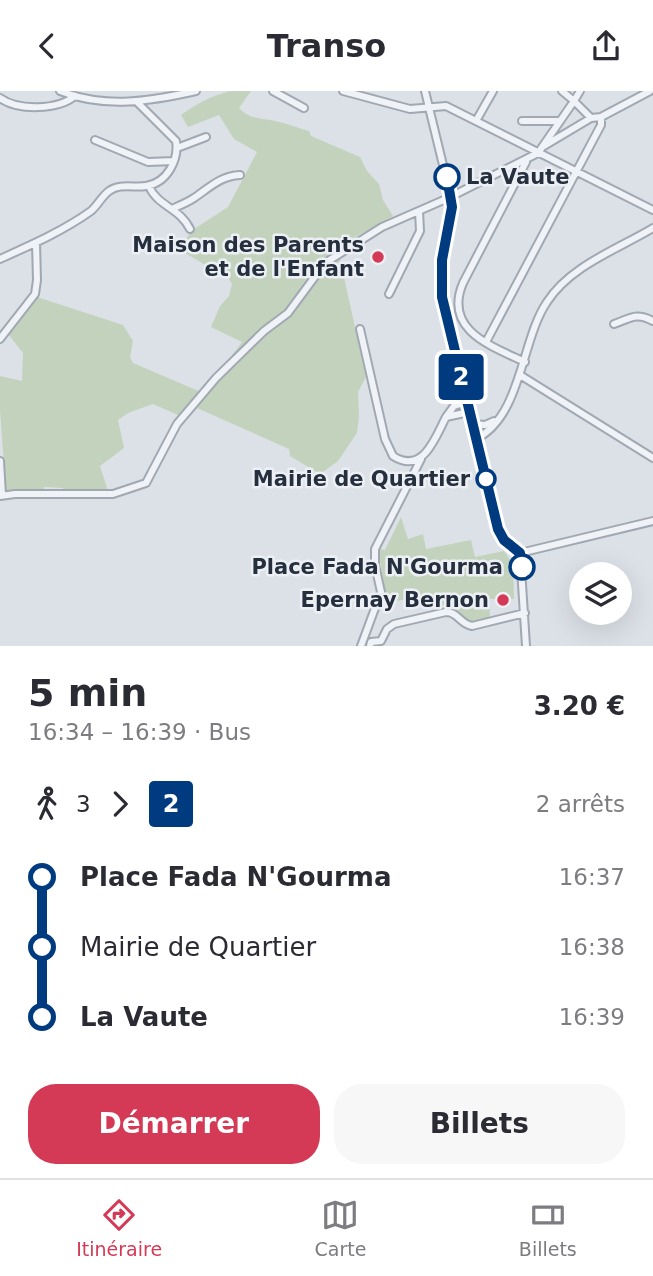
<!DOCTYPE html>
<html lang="fr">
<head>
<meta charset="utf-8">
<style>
	:root { --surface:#fff; --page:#f7f7f7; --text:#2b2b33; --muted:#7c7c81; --line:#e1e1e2; --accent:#d43a55 }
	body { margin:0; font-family:"DejaVu Sans",sans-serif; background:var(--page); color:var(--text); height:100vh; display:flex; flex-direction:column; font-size:26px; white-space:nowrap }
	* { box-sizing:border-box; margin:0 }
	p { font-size:23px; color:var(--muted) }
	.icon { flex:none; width:38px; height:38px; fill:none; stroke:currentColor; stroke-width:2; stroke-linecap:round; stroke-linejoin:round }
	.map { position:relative; height:555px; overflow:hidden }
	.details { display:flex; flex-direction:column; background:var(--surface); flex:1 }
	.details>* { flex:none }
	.badge { padding:0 14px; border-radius:5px; font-size:24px; line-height:46px }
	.buttons { position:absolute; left:569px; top:471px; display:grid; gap:14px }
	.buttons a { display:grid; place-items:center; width:63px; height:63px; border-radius:50%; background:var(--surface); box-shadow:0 7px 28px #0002; font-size:35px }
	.map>.badge { position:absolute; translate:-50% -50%; box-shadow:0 0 0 4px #fff }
	.legs { display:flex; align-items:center; gap:10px; height:77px; padding:0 28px; font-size:23px }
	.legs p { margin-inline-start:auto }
	.summary { display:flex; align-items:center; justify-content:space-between; height:119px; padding:0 28px }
	h1 { font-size:38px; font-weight:700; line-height:52px }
	.cta { display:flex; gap:14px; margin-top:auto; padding:14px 28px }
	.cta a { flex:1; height:80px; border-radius:28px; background:var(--accent); color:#fff; font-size:28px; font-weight:700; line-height:80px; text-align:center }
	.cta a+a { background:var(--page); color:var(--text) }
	ul { padding:0 28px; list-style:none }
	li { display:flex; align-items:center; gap:24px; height:70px; font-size:26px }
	li i { display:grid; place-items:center; width:10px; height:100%; margin:0 9px; background:currentColor }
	li i::after { content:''; width:18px; height:18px; margin:-9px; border:5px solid; border-radius:50%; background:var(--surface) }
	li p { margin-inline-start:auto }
	li:first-child i { background:linear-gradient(#0000 50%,currentColor 0) }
	li:last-child i { background:linear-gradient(currentColor 50%,#0000 0) }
	header { display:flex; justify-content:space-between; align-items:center; height:91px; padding:0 28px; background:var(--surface); font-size:32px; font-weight:700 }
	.tab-bar { display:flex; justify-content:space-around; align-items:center; height:98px; border-top:2px solid var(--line); background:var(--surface); font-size:19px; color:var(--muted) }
	.tab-bar a { display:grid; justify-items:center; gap:4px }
	.tab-bar .selected { color:var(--accent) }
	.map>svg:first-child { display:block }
</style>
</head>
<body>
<header><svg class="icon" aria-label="back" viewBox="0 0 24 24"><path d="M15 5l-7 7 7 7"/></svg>Transo<svg class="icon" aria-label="share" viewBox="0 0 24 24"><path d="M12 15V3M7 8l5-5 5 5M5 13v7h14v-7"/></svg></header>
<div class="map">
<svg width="653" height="555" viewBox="0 0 653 555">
	<rect width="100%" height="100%" fill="#dce1e7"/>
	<path fill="#c3d2bd" d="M230,0h21l-12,17c12,12 21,10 36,13 11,2 23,7 34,10l2,5 49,21 7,14 12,13 4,16 10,16c-21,13 -47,24 -66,41 -25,23 -33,57 -67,71l1,2 -34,32 15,-20 -31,-15 9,-21 9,-10 3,-12 -3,-5 -49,-29 11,-19 37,-24 29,-55 -23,-13 -15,-24 -31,12 -7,-12c17,-12 28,-18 49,-24z
		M340,168l26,118 -8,15 1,24 -2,17 -19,28 -18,13 -30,-18 -1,-7 -92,-41 20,-29 54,-51 56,-64z
		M37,206l86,28 10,16 -3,16 3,6 68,29 -21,24 -27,-12 -25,9 -10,7 6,28 -24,18 8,25 -45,1v-4l-19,-1v4l-38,-1 -6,-79v-35l22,5 1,-28 -15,-19z
		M401,426l7,22 15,-5 3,15 45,-9 4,17 29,-6 9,13 1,35h-25l1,20 -23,3 -12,-13 -8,-5 -18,4 -3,-13 -39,8 -7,-42v-12l5,1z"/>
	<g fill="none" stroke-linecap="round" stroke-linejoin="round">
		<g stroke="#a1a8b1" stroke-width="10">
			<path id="minor" d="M60,0c45,18 91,10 136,0
				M273,0l31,17
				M343,0l67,18 36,-3 207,104
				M425,0l27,111 -10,58v37l56,232 6,11 16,13 6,93
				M562,0l12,10 6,-10
				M0,7c18,13 58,12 75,-2
				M476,30l17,-30
				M522,30h38
				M95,49l53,22 26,-1
				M544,55l47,-28 10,-1 49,-26
				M177,57l29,-11
				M149,95c8,20 31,22 41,43
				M174,117c7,-3 14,-6 20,-10 15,-10 26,-22 46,-23
				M0,168c31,-14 63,-28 91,-48 7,-6 11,-15 18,-20 11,-8 25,-3 37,-5 21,-3 33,-26 30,-45l-39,-39
				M389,203l31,-63 -1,-20
				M614,233c17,-6 22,-12 39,-3
				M360,238l25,110 8,17c30,19 42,-18 53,-39
				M0,248l35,-45 2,-14 -1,-37
				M486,251l115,-217v-8
				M525,271c-34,-16 -82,-32 -62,-79l63,-121
				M520,284l133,83
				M467,311l-13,4 -8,11 23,-5
				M473,333l12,1 9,-4
				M476,348c46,-23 45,-99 71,-137 23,-36 71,-53 106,-74
				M0,370l2,34
				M0,405l15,-2h98l33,-11 31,-59 39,-46 48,-47 24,-18 37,-50 57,-36 64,-28 92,-46 36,-52 17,17
				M520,462l133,-32
				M361,555l20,-54 -6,-27v-16l46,-90
				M370,555l1,-4 10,-1 6,-12 7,-5 52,-12c12,0 14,12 26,14l53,-13"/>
		</g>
		<use href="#minor" stroke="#eff2f6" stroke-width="6"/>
	</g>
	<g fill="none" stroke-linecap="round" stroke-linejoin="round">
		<g stroke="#fff" stroke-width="16">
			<path id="line-1" d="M447,86l5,30 -10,53v37l56,232 6,11 16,13 2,14"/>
		</g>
		<use href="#line-1" stroke="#003b80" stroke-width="10"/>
	</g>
	<g fill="#fff" stroke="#003b80" stroke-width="3.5">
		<circle cx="447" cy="86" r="12"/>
		<circle cx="486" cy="388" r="9"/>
		<circle cx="522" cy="476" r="12"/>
	</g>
	<g fill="#d43a55" stroke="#ecf0f5" stroke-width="2.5">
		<circle cx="378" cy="166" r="7"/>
		<circle cx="503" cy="509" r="7"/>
	</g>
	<g text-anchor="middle" stroke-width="5" stroke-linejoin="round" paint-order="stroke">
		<g font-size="21" font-weight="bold" fill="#252f3e" stroke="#ecf0f5" text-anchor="end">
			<text x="466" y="93" text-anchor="start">La Vaute</text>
			<text x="470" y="395">Mairie de Quartier</text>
			<text x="503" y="483">Place Fada N'Gourma</text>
		</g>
		<g font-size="21" font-weight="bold" fill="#252f3e" stroke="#ecf0f5" text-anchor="end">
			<text x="364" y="161">Maison des Parents<tspan x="364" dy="24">et de l'Enfant</tspan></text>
			<text x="489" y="516">Epernay Bernon</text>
		</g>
	</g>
</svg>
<div class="buttons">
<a><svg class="icon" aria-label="layers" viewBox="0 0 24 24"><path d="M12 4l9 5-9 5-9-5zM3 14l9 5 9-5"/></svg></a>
</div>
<b class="badge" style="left:461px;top:286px;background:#003b80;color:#fff">2</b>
</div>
<section class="details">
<div class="summary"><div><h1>5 min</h1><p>16:34 – 16:39 · Bus</p></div><b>3.20 €</b></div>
<div class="legs"><svg class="icon" aria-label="walk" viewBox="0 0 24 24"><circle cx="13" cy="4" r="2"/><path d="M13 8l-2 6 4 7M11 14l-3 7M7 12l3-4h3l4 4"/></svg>3<svg class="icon" aria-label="forward" viewBox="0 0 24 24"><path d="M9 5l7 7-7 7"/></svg><b class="badge" style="background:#003b80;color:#fff">2</b><p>2 arrêts</p></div>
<ul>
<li><i style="color:#003b80"></i><b>Place Fada N'Gourma</b><p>16:37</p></li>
<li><i style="color:#003b80"></i><span>Mairie de Quartier</span><p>16:38</p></li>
<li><i style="color:#003b80"></i><b>La Vaute</b><p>16:39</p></li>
</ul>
<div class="cta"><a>Démarrer</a><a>Billets</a></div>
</section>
<nav class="tab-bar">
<a class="selected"><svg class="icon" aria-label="directions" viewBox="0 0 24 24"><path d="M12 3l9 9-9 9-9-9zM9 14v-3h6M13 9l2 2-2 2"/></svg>Itinéraire</a>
<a><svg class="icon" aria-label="map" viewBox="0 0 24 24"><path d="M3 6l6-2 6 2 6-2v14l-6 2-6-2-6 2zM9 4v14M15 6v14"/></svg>Carte</a>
<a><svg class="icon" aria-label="tickets" viewBox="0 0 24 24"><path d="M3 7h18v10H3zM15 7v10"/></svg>Billets</a>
</nav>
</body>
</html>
